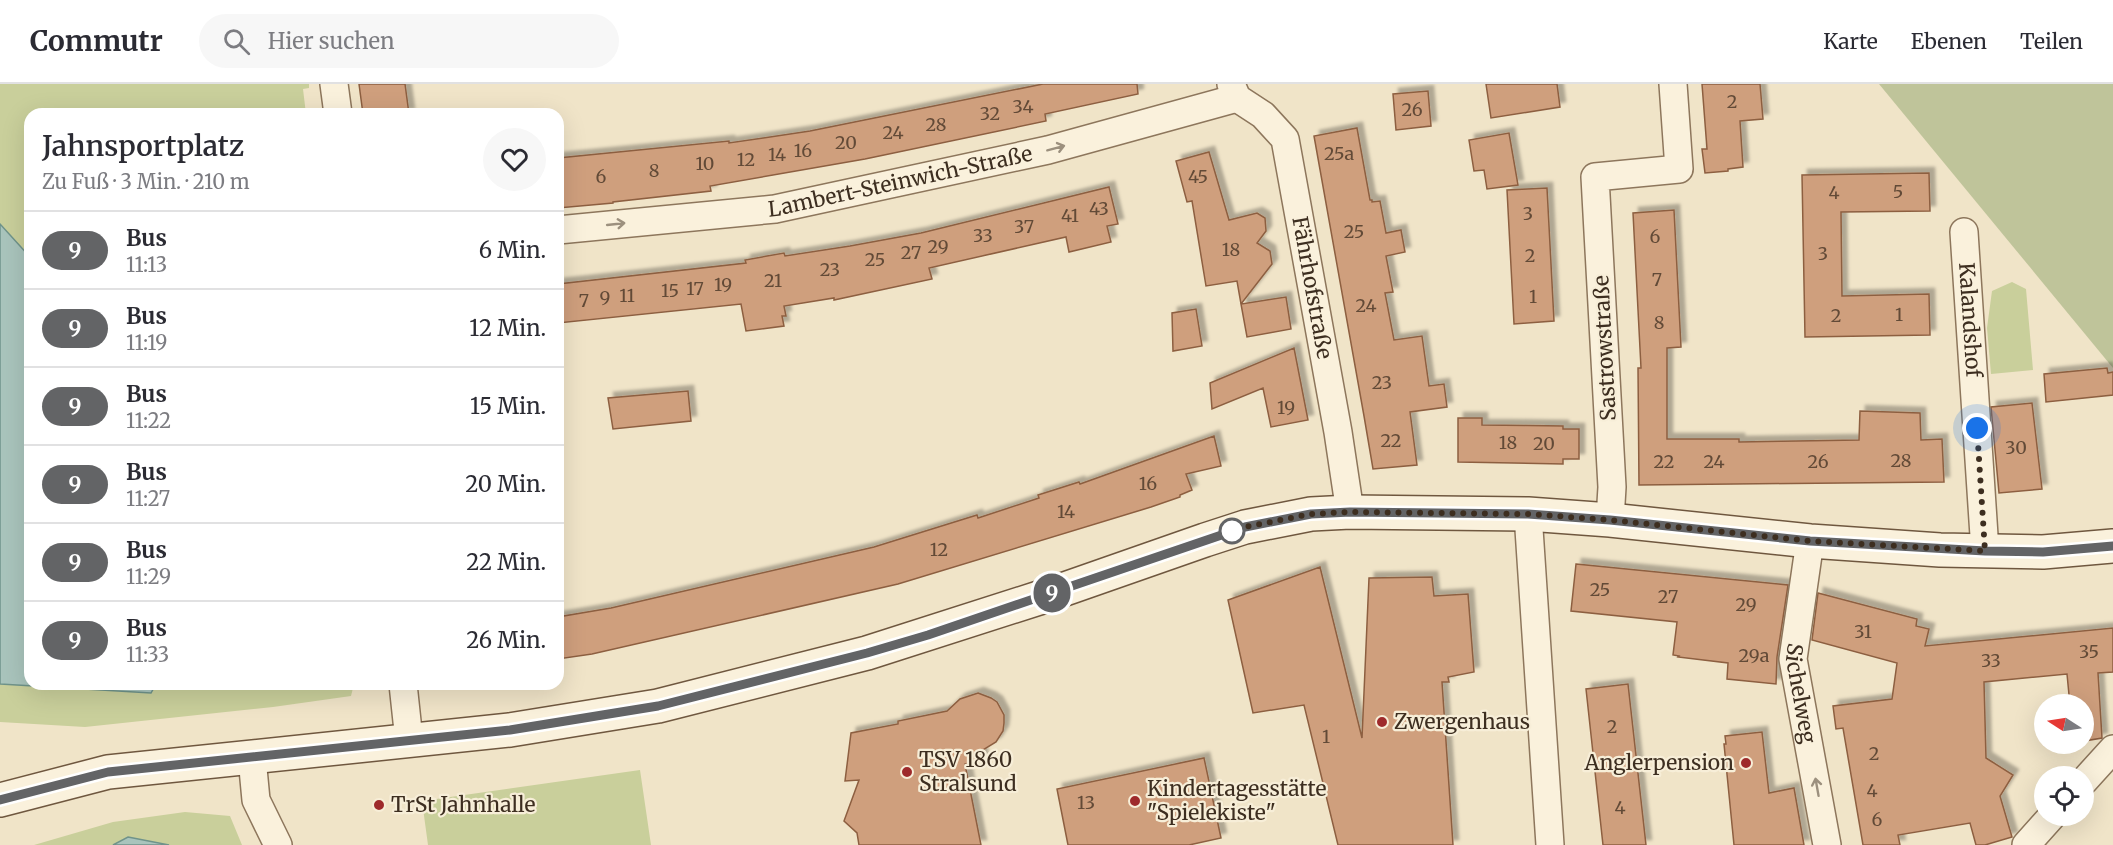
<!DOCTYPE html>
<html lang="de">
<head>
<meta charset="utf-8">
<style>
	:root { --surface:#fff; --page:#f7f7f7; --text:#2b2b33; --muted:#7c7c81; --line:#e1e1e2 }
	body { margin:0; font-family:Merriweather,serif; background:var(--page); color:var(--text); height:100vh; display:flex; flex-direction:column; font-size:22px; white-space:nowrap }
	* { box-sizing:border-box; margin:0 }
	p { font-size:20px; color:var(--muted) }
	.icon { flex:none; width:33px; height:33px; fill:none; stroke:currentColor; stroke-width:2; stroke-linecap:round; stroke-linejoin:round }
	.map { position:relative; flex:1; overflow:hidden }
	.panel { position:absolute; left:24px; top:24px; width:540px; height:582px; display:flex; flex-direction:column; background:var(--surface); border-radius:18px; box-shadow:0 6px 24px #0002 }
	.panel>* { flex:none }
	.badge { padding:0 12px; border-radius:20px; font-size:21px; line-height:39px }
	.needle { width:39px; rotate:282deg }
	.fabs { position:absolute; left:2034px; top:610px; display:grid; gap:12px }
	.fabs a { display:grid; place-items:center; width:60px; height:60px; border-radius:50%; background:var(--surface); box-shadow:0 6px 24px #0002; font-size:30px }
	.you { position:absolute; width:30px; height:30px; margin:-15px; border:4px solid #fff; border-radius:50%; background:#1a73e8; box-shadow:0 0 0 9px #1a73e833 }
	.map>.badge { position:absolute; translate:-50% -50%; box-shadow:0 0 0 3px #fff }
	.round { display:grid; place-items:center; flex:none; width:63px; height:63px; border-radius:32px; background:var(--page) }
	.summary { display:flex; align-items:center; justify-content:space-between; height:102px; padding:0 18px }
	h1 { font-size:28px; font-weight:600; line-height:45px }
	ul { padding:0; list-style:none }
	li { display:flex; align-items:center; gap:18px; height:78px; padding:0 18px; border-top:2px solid var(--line) }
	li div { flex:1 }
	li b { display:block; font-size:22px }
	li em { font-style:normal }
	li .badge { min-width:66px; font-weight:700; text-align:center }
	header { display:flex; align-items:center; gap:36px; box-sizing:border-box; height:84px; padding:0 30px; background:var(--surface); border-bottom:2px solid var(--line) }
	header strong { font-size:28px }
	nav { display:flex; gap:33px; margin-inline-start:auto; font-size:21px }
	.search { width:420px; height:54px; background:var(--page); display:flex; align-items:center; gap:15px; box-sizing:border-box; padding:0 21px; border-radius:33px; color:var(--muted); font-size:22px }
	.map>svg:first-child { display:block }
</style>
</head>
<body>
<header>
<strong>Commutr</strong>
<div class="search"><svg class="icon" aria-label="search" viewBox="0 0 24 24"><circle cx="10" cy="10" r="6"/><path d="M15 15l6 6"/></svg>Hier suchen</div>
<nav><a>Karte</a><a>Ebenen</a><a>Teilen</a></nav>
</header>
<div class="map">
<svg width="2113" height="761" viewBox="0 0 2113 761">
	<defs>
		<filter id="shadow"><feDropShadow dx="5.5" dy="-5.5" stdDeviation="1.5" flood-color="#0004"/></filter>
	</defs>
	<rect width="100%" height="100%" fill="#f0e4c8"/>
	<path fill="#c9cf9b" d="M0,0h309v4l-6,1 3,25h-276v143l-30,-33z
		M2012,198l14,7 7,81 -42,4 -4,-46 5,-37z
		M0,600l151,9 5,-9h198l-3,12 -78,11 -188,20 -85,-5z
		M640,686l11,75h-223l-6,-44z
		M185,728l45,4 12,29h-73l-41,-8 -15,8h-79l79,-23z"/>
	<path fill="#bfc49a" d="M1879,0h234v284z"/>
	<path fill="#a9c4bc" stroke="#6f938a" stroke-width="1.5" d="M0,140l30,33v427h126l-5,9 -151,-9z
		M128,753l41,8h-56z"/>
	<path fill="#cf9f7d" stroke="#8d5f41" stroke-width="1.5" filter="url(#shadow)" d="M359,0h46l4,30h-46z
		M1043,0h94l1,10 -93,20 1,7 -181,38 -155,27 1,5 -98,11v1l-55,5v-50l171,-17v2l81,-12z
		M1486,0h71l3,23 -69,11z
		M1702,0h58l3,35 -23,2 3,46 -15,2v2l-23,2 -3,-24h5z
		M1428,7l3,35 -35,4 -3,-36z
		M1357,44l13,72h2v2l8,-1 6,32 15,-3 4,22 -19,4 7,36 -8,1 9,47 28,-4 7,50 15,-2 3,23 -37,5 7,53 -44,4 -9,-53 -50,-280z
		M1509,49l9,52 -31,4 -3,-19 -10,1 -5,-31z
		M1209,68l20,68 28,-7 8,5 1,13 -9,12 13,8 2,13 -31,40 -4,-23 -31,5 -14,-85 -5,1 -11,-41z
		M1929,89l1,38 -89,1 1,84 87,-2 1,41 -125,2 -3,-162z
		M1109,103l9,37 -11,2 4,16 -42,10 -3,-15 -137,31 3,11 -98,21v-2l-50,8 2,10h-4l2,10 -38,5 -5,-27 -183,19v-39l188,-21 -1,-3 39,-7 1,3 65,-10 71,-13z
		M1547,104l7,133 -40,3 -7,-134z
		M1674,126l7,137 -14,1v91h72v3l120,-2 1,-29 60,2 1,27 21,-1 2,43 -305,3 -1,-117h3l-8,-155z
		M1286,213l5,32 -44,8 -6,-33z
		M1196,225l6,37 -29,5 -1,-38z
		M1294,264l14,72 -37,7 -8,-39 -51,21 -2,-26z
		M2107,284l1,5 5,-1v23l-67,7 -2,-28z
		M688,307l3,30 -78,8 -5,-31z
		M2032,319l10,86 -43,4 -8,-86z
		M1458,334h24v7l81,1v3h16v30h-16v5l-105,-2z
		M1214,352l7,30 -35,8 6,16 -12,5v2l-29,10 -253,77 -306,70 -34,5v-42l53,-9 263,-61 103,-32 1,3 61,-20 -1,-3 41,-13 1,2z
		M1576,480l212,21 -11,72 -1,27 -49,-5 1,-16 -50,-6 1,-1 -6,-1 4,-33 -106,-11z
		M1320,483l42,171 7,-160 63,-1 2,19 34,-2 6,78 -26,5 1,5h-7l11,163h-115l-34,-140 -51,8 -25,-113z
		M1818,509l99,26 -1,7 13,3 -4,17 188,-18v44l-15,1 4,65 -18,3v-36h-14l-3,-31 -83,8 2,76 27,17 -13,21 12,41 -27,8h-9l-6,-22 -72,12 2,10h-37l-20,-117 -7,1 -3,-23 59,-7 5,-36 -85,-23z
		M1628,600l18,161h-43l-17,-156z
		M978,609l13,5 6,4 7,13v8l-1,8 -7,11 -15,9 2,9 -18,4 16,81h-122l-2,-12 -13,-12 15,-41 -14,1 6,-48 47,-9v-3l49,-10 13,-12z
		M1762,648l7,61 25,-5 10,57h-70l-10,-101h2l-1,-8z
		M1204,674l17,80 -32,7h-121l-11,-56z"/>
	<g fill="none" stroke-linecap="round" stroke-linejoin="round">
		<g stroke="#8d765c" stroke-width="30">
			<g id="street">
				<path d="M334,0l4,30"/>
				<path id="s1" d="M1231,0l6,14 26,17 22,24 53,293 12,80"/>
				<path id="s2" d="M558,146l217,-21 273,-59 189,-52"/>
				<path id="s3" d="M1964,148l21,319"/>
				<path d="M1528,430l22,331"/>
				<path d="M1610,436l2,-33 -17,-310 84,-8 -6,-85"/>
				<path id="s4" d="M1810,457l-17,118 34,186"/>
				<path d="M403,600l6,56"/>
				<path d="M252,674l4,42 22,45"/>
				<path d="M2084,697l29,-32"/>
				<path d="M2026,761l26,-29"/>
			</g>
		</g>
		<g stroke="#6f573f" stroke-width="36">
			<path id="secondary" d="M0,716l108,-28 402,-42 148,-24 209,-53 175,-56 163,-57 40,-13 66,-13 39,-2 178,2 82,6 200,21 130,9 103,2 70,-6"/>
		</g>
		<use href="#street" stroke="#faf1dc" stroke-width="27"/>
		<use href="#secondary" stroke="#faf1dc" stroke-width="33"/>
	</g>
	<defs><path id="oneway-shaft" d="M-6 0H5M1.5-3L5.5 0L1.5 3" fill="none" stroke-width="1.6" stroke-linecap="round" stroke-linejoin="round" transform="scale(1.5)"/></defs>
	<g stroke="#9c907e">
		<use href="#oneway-shaft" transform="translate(1056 64) rotate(-15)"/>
		<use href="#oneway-shaft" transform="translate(616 140) rotate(-6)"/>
		<use href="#oneway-shaft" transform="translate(1817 703) rotate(-100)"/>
	</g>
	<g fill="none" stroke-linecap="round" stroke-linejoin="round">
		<g stroke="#fff" stroke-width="14">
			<path id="line" d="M0,716l108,-28 402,-42 148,-24 209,-53 61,-18 317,-108 66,-13 39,-2 178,2 82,6 200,21 175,10 58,1 70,-6"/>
		</g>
		<use href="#line" stroke="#636466" stroke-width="9"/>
		<path stroke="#3d2e20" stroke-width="6" stroke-dasharray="0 10.8" d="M1232,447l-7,3 20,-7 66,-13 39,-2 178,2 82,6 200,21 175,10 -8,-123"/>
	</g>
	<circle fill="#fff" stroke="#636466" stroke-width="3" cx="1232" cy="447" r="12"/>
	<g fill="#9e2a2b" stroke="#f7eed8" stroke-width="2">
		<circle cx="1382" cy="638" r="6"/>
		<circle cx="1746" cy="679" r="6"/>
		<circle cx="907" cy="688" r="6"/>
		<circle cx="1135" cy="717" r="6"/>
		<circle cx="379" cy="721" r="6"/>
	</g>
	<g text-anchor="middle" stroke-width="4.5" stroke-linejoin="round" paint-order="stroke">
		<g font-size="18" fill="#624a37">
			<text x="1732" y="24">2</text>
			<text x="1023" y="29">34</text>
			<text x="1412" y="32">26</text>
			<text x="990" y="36">32</text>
			<text x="936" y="47">28</text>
			<text x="893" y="55">24</text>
			<text x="846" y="65">20</text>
			<text x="803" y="73">16</text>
			<text x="1339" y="76">25a</text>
			<text x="777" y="77">14</text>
			<text x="746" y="82">12</text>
			<text x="705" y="86">10</text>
			<text x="654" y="93">8</text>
			<text x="601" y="99">6</text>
			<text x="1198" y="99">45</text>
			<text x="1898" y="114">5</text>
			<text x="1834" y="115">4</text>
			<text x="1099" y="131">43</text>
			<text x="1528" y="136">3</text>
			<text x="1070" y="138">41</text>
			<text x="1024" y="149">37</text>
			<text x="1354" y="154">25</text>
			<text x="983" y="158">33</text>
			<text x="1655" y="159">6</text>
			<text x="938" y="169">29</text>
			<text x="1231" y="172">18</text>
			<text x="911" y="175">27</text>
			<text x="1823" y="176">3</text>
			<text x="1530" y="178">2</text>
			<text x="875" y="182">25</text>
			<text x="830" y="192">23</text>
			<text x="1657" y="202">7</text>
			<text x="773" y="203">21</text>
			<text x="723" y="207">19</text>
			<text x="695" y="211">17</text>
			<text x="670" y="213">15</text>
			<text x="627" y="218">11</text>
			<text x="1533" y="219">1</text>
			<text x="605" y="220">9</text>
			<text x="584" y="223">7</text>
			<text x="1366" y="228">24</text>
			<text x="1899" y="237">1</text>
			<text x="1836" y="238">2</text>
			<text x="1659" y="245">8</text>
			<text x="1382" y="305">23</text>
			<text x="1286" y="330">19</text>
			<text x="1391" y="363">22</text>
			<text x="1508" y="365">18</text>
			<text x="1544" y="366">20</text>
			<text x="2016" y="370">30</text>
			<text x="1901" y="383">28</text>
			<text x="1664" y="384">22</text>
			<text x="1714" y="384">24</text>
			<text x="1818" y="384">26</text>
			<text x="1148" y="406">16</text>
			<text x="1066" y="434">14</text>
			<text x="939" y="472">12</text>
			<text x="1600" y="512">25</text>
			<text x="1668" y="519">27</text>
			<text x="1746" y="527">29</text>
			<text x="1863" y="554">31</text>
			<text x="2089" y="574">35</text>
			<text x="1754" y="578">29a</text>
			<text x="1991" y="583">33</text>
			<text x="1612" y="649">2</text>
			<text x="1326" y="659">1</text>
			<text x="1874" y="676">2</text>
			<text x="1872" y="713">4</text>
			<text x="1086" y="725">13</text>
			<text x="1620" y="730">4</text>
			<text x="1877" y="742">6</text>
		</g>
		<g font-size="21" fill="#3d2e20" stroke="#f7eed8">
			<text dy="7" stroke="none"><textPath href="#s2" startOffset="346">Lambert-Steinwich-Straße</textPath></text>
			<text dy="7" stroke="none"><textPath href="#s1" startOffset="230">Fährhofstraße</textPath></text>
			<text dy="7" stroke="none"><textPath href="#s3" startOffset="88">Kalandshof</textPath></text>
			<text transform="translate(1605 264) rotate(-93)" y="7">Sastrowstraße</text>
			<text dy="7" stroke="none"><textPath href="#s4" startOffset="154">Sichelweg</textPath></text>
		</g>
		<g font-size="21" fill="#3d2e20" stroke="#f7eed8" text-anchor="start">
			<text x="1394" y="645">Zwergenhaus</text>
			<text x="919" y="683">TSV 1860<tspan x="919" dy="24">Stralsund</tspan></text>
			<text x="1734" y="686" text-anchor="end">Anglerpension</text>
			<text x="1147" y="712">Kindertagesstätte<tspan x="1147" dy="24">"Spielekiste"</tspan></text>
			<text x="391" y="728">TrSt Jahnhalle</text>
		</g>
	</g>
</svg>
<div class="fabs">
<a><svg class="needle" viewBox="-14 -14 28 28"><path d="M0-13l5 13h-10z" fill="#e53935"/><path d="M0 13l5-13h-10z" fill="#7c7c81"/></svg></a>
<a><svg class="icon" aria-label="locate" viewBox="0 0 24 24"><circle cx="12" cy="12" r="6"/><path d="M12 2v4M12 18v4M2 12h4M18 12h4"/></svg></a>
</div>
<div class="you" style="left:1977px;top:344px"></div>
<b class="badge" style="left:1052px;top:509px;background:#636466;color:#fff">9</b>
<section class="panel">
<div class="summary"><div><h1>Jahnsportplatz</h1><p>Zu Fuß · 3 Min. · 210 m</p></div><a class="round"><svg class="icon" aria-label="heart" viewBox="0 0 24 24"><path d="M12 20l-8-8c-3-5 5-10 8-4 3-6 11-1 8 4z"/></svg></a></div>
<ul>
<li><span class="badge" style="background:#636466;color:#fff">9</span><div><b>Bus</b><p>11:13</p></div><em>6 Min.</em></li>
<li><span class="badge" style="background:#636466;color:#fff">9</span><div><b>Bus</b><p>11:19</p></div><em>12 Min.</em></li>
<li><span class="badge" style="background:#636466;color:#fff">9</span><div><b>Bus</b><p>11:22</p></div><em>15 Min.</em></li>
<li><span class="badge" style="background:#636466;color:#fff">9</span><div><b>Bus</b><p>11:27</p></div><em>20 Min.</em></li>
<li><span class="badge" style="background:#636466;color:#fff">9</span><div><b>Bus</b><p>11:29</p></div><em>22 Min.</em></li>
<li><span class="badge" style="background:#636466;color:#fff">9</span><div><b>Bus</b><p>11:33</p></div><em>26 Min.</em></li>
</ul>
</section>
</div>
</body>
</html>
